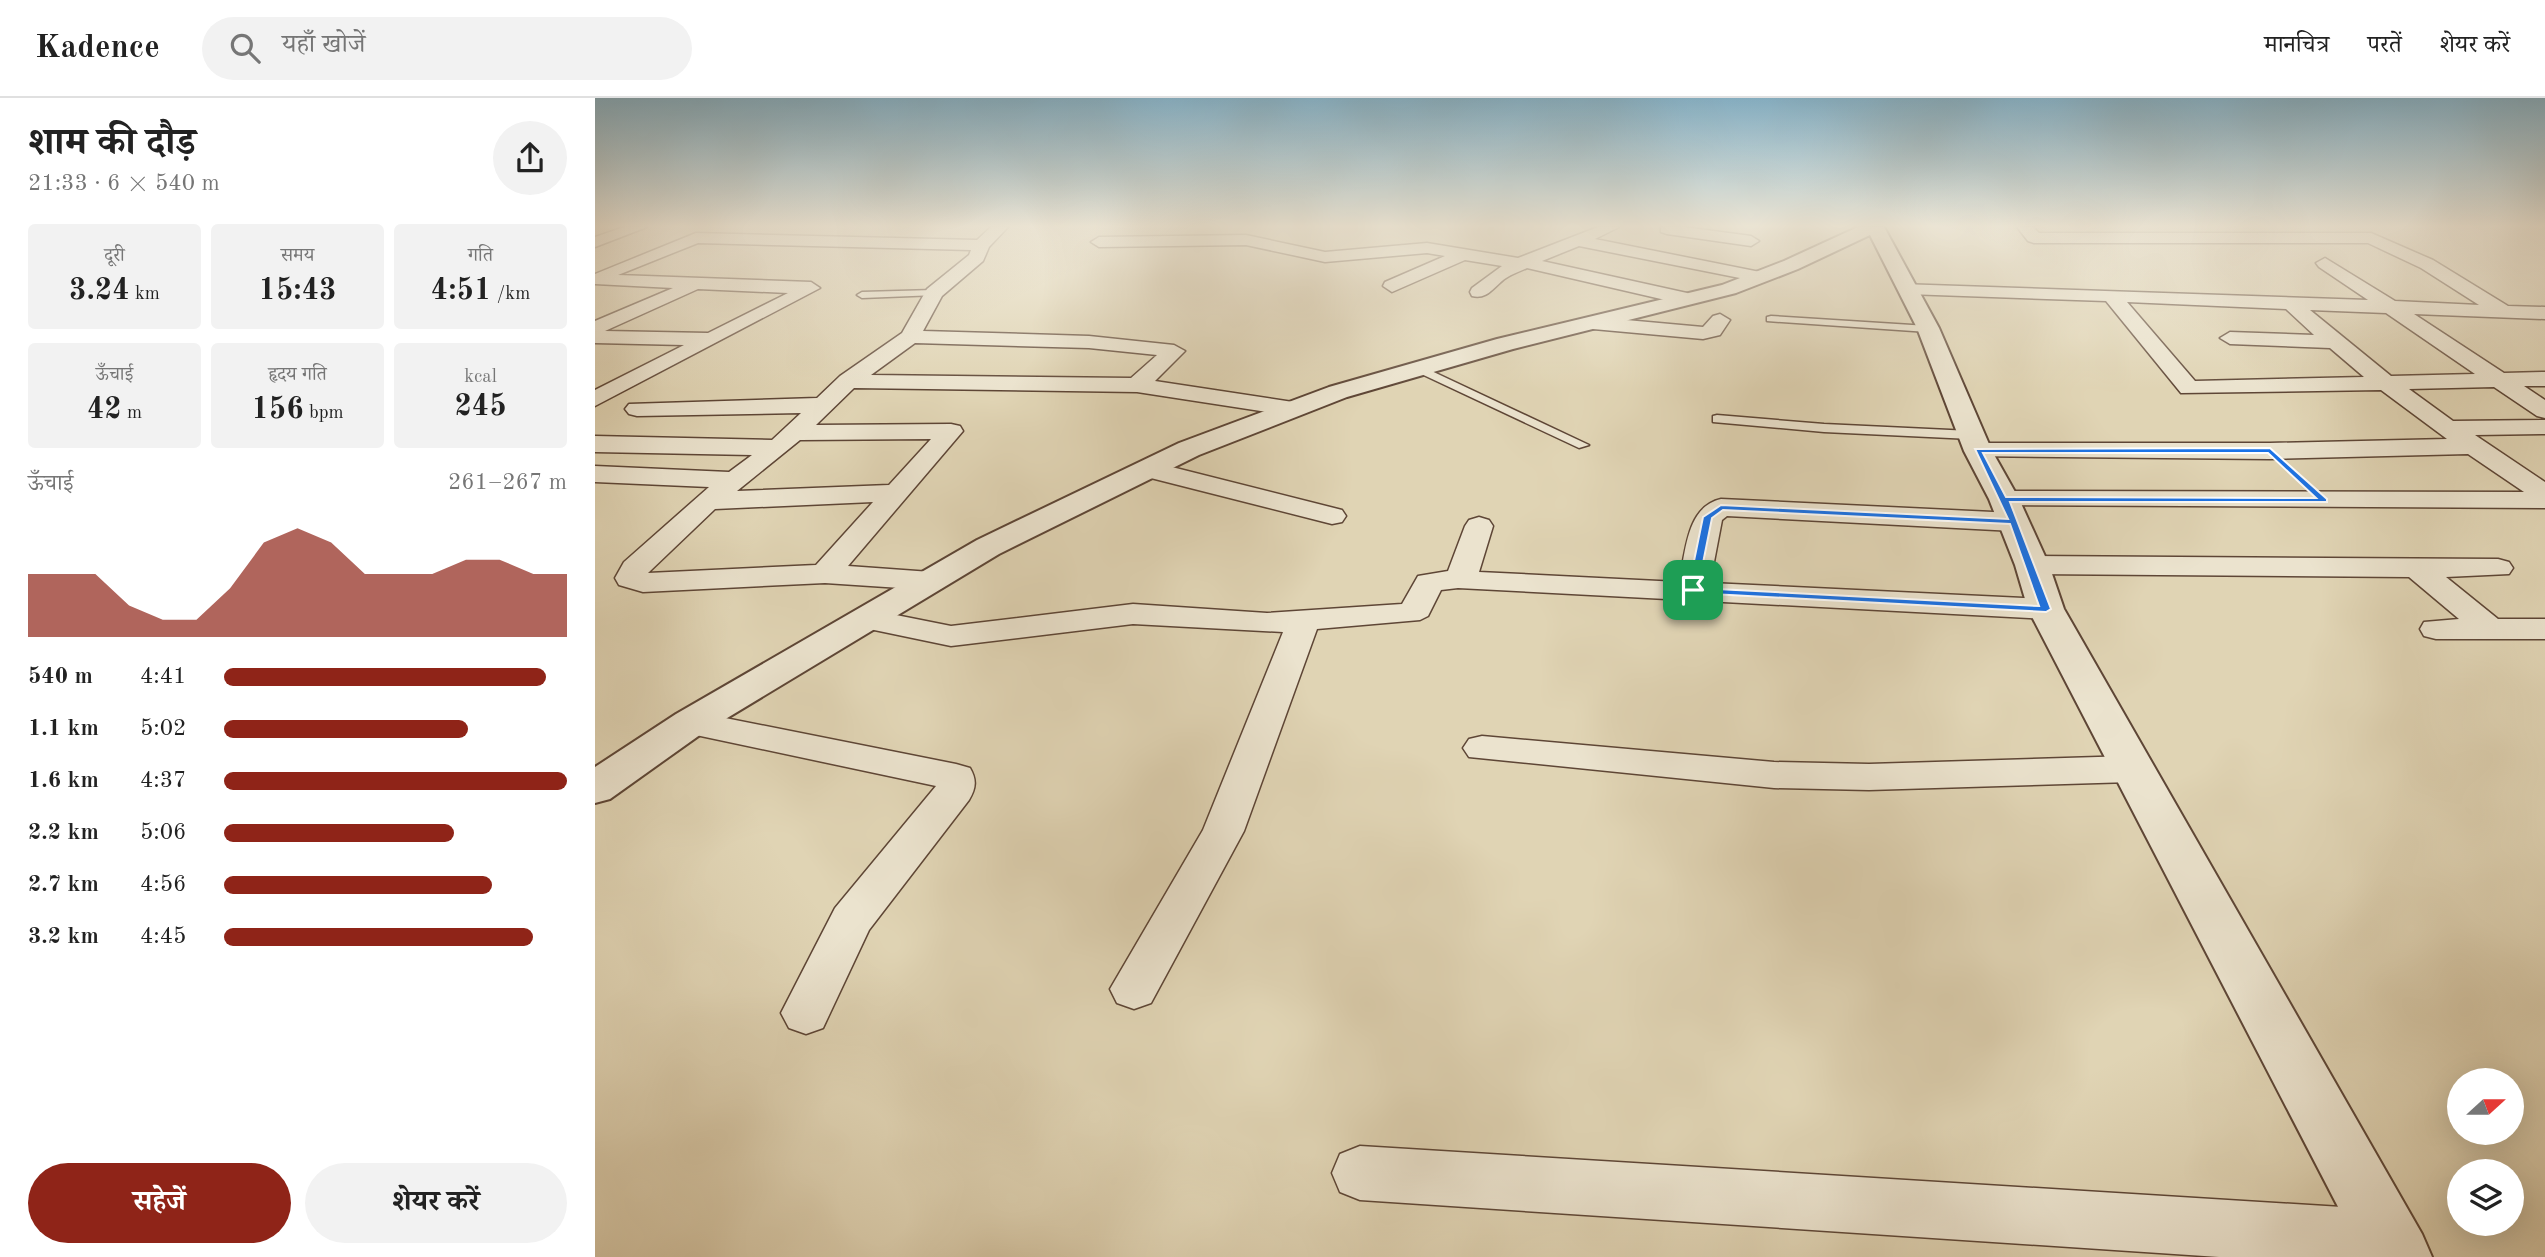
<!DOCTYPE html>
<html lang="hi">
<meta charset="utf-8">
<style>
:root{--surface:#fff;--page:#f2f2f2;--text:#222;--muted:#767676;--line:#e0e0e0;--accent:#8f2418}
body{margin:0;font-family:"Old Standard TT","Noto Serif Devanagari",serif;background:var(--page);color:var(--text);height:100vh;display:flex;flex-direction:column;font-size:26px;white-space:nowrap}
*{box-sizing:border-box;margin:0}
p{font-size:23px;color:var(--muted)}
.icon{flex:none;width:38px;height:38px;fill:none;stroke:currentColor;stroke-width:2;stroke-linecap:round;stroke-linejoin:round}
.map{position:relative;flex:1;overflow:hidden}
.sheet{display:flex;flex-direction:column;background:var(--surface);width:595px}
.sheet>*{flex:none}
.needle{width:46px;rotate:69deg}
.controls{position:absolute;left:1852px;top:970px;display:grid;gap:14px}
.controls a{display:grid;place-items:center;width:77px;height:77px;border-radius:50%;background:var(--surface);box-shadow:0 7px 28px #0002;font-size:35px}
.pin{position:absolute;display:grid;place-items:center;width:60px;height:60px;color:#fff;margin:-30px;border-radius:14px;box-shadow:0 4px 10px #0006}
.round{display:grid;place-items:center;flex:none;width:74px;height:74px;border-radius:37px;background:var(--page)}
.overview{display:flex;align-items:center;justify-content:space-between;height:119px;padding:0 28px}
h1{font-size:38px;font-weight:700;line-height:52px}
.stats{display:grid;grid-template-columns:repeat(3,1fr);gap:10px;height:119px;padding:7px 28px}
.stats div{display:grid;align-content:center;border-radius:7px;background:var(--page);text-align:center}
.stats b{font-size:30px;font-weight:700}
.stats small{font-size:19px;font-weight:400}
.stats p{font-size:19px}
.chart{height:196px;padding:14px 28px}
.chart p{display:flex;justify-content:space-between}
.chart svg{width:100%;height:126px;margin-top:7px;fill:var(--accent);opacity:.7}
.action{display:flex;gap:14px;margin-top:auto;padding:14px 28px}
.action a{flex:1;height:80px;border-radius:42px;background:var(--accent);color:#fff;font-size:28px;font-weight:700;line-height:80px;text-align:center}
.action a+a{background:var(--page);color:var(--text)}
ul{padding:0 28px;list-style:none;font-size:23px}
li{display:grid;grid-template-columns:112px 84px 1fr;align-items:center;height:52px}
li i{height:18px;border-radius:9px;background:var(--accent)}
header{display:flex;align-items:center;gap:42px;box-sizing:border-box;height:98px;padding:0 35px;background:var(--surface);border-bottom:2px solid var(--line)}
header strong{font-size:33px}
nav{display:flex;gap:38px;margin-inline-start:auto;font-size:24px}
.search{width:490px;height:63px;background:var(--page);display:flex;align-items:center;gap:18px;box-sizing:border-box;padding:0 24px;border-radius:38px;color:var(--muted);font-size:26px}
main{display:flex;flex:1;min-height:0}
.map>svg:first-child{display:block}
</style>
<header>
<strong>Kadence</strong>
<div class="search"><svg class="icon" aria-label="search" viewBox="0 0 24 24"><circle cx="10" cy="10" r="6"/><path d="M15 15l6 6"/></svg>यहाँ खोजें</div>
<nav><a>मानचित्र</a><a>परतें</a><a>शेयर करें</a></nav>
</header>
<main>
<section class="sheet">
<div class="overview"><div><h1>शाम की दौड़</h1><p>21:33 · 6 × 540 m</p></div><a class="round"><svg class="icon" aria-label="share" viewBox="0 0 24 24"><path d="M12 15V3M7 8l5-5 5 5M5 13v7h14v-7"/></svg></a></div>
<div class="stats">
<div><p>दूरी</p><b>3.24<small> km</small></b></div>
<div><p>समय</p><b>15:43</b></div>
<div><p>गति</p><b>4:51<small> /km</small></b></div>
</div>
<div class="stats">
<div><p>ऊँचाई</p><b>42<small> m</small></b></div>
<div><p>हृदय गति</p><b>156<small> bpm</small></b></div>
<div><p>kcal</p><b>245</b></div>
</div>
<div class="chart"><p><span>ऊँचाई</span>261–267 m</p>
<svg viewBox="0 0 160 44" preserveAspectRatio="none"><path d="M0 44V22L10 22L20 22L30 33L40 38L50 38L60 27L70 11L80 6L90 11L100 22L110 22L120 22L130 17L140 17L150 22L160 22V44z"/></svg>
</div>
<ul>
<li><b>540 m</b>4:41<i style="width:94%"></i></li>
<li><b>1.1 km</b>5:02<i style="width:71%"></i></li>
<li><b>1.6 km</b>4:37<i style="width:100%"></i></li>
<li><b>2.2 km</b>5:06<i style="width:67%"></i></li>
<li><b>2.7 km</b>4:56<i style="width:78%"></i></li>
<li><b>3.2 km</b>4:45<i style="width:90%"></i></li>
</ul>
<div class="action"><a>सहेजें</a><a>शेयर करें</a></div>
</section>
<div class="map">
<svg width="1950" height="1159" viewBox="0 0 1950 1159">
<rect width="100%" height="100%" fill="#e0d4b4"/>
<filter id="stains"><feTurbulence type="fractalNoise" baseFrequency=".00286" numOctaves="4"/><feColorMatrix values="0 0 0 0 .2 0 0 0 0 .09 0 0 0 0 .02 0 0 0 .5 -.17"/></filter>
<radialGradient id="worn" r=".72"><stop offset=".6" stop-color="#630" stop-opacity="0"/><stop offset="1" stop-color="#630" stop-opacity=".3"/></radialGradient>
<g fill="none" stroke-linecap="round" stroke-linejoin="round">
<g stroke="#5e4636" stroke-width="3">
<path id="service" d="M339 192 344 195 342 197 267 200 262 197 267 194Z
M1176 218 1333 228 1338 231 1333 234 1172 223V219Z
M820 269H828L994 347 984 350 820 273Z
M1122 317 1229 326 1376 333 1382 337 1376 341 1229 334 1118 324V318Z"/>
</g>
<g stroke="#5e4636" stroke-width="3">
<path id="minor" d="M29 129H52L0 149V139Z
M396 129H413L394 149 388 163 347 198 328 233 494 238 579 247 590 253 560 283 698 304 706 306 710 311 706 316 698 318 542 294 259 290 221 327 356 326 365 328 368 333 253 468 336 474 347 476 351 483 347 490 336 492 230 485 48 494 24 487 20 480 29 464 114 389 0 384V368L134 374 157 357 0 354V338L177 342 206 315 42 318 34 316 30 311 34 306 222 300 245 278 307 235 332 191 374 157 376 152 103 145 23 177 216 184 225 190 0 308V292L89 247 0 245V223L78 190 0 186V176L101 135 382 142ZM103 191 193 195 113 235 10 233ZM320 245 494 250 562 257 536 280 276 277ZM336 341 294 387 142 393 205 342ZM278 404 221 467 53 475 120 411Z
M1003 129H1024L1000 141 1165 174 1174 179 1165 184 984 148 947 163 1092 195 1101 201 1092 207 932 170C925 173 917 176 911 180 899 188 893 202 877 198L875 194 877 190 907 168 870 162 797 194 788 188 790 184 850 158 832 155 730 164 651 147 504 149 496 144 504 139 651 137 730 154 832 145 923 160Z
M1066 129H1089L1156 138 1164 143 1156 148 1072 136 1066 134Z
M1422 129H1438L1444 135H1776L1838 162 1913 208 1950 209V221L1819 216 1909 275 1950 274V288H1929L1950 302V320L1942 318 1899 289 1814 291 1858 323 1950 322V336L1880 337 1950 384V410L1399 407 1395 401 1399 395 1409 393 1929 394 1873 356 1675 361 1374 358 1370 353 1374 348 1383 345H1675L1852 341 1786 292 1586 295 1511 203 1312 196 1305 194 1303 190 1305 186 1773 202 1724 169 1721 165 1730 160 1800 203 1884 207 1826 170 1773 145H1439L1433 143ZM1532 204 1691 211 1719 237 1635 234 1625 240 1635 246 1735 250 1769 279 1600 283ZM1715 212 1791 215 1880 276 1796 278Z
M1125 216 1135 222 1125 237 1108 241 998 231 988 225 998 219 1108 229 1118 218Z
M553 363 747 412 751 418 747 424 737 426 544 377 540 371 544 365Z
M1126 401 1419 415 1429 418 1433 424 1429 430 1419 433 1132 418 1127 422 1115 485 1451 501 1462 504 1467 511 1462 518 1451 521 863 490 846 492 833 518 825 522 722 531 649 733 556 905 539 911 522 905 515 891 608 732 688 534 538 526 356 548 260 528 255 521 260 514 271 511 356 528 538 506 672 515 807 506 823 478 853 473 870 428 874 422 884 419 894 422 898 428 884 474 1084 484C1091 454 1091 409 1126 401Z
M1437 458 1903 461 1914 464 1918 470 1914 476 1851 479 1903 521H1950V541H1841L1829 538 1825 531 1829 524 1864 521 1814 479 1437 476 1426 473 1422 467 1426 461Z
M95 613 361 666 375 670C382 682 381 690 374 702L274 832 228 930 211 936 194 930 186 915 240 810 341 688 82 633 77 625 82 617Z
M887 638 1179 664 1274 666 1536 658 1550 662 1555 671 1550 680 1536 684 1274 692 1179 690 874 659 868 650 874 641Z
M765 1048 1795 1112 1816 1120 1824 1141 1817 1159H1624L765 1102 745 1094 737 1075 745 1056Z"/>
</g>
<g stroke="#5e4636" stroke-width="4">
<path id="tertiary" d="M1263 129H1289L1344 230 1397 353 1424 401 1454 467 1469 511 1827 1136 1837 1159H1769L1433 511 1420 467 1394 401 1369 353 1322 230 1275 137 1203 171 1141 195 918 251 752 299 604 357 404 456 109 634 15 701 0 705V669L81 616 382 442 584 345 734 289 902 241 1127 187 1189 163Z"/>
</g>
<use href="#service" fill="#ebe3ce" fill-rule="evenodd"/>
<use href="#minor" fill="#ebe3ce" fill-rule="evenodd"/>
<use href="#tertiary" fill="#ebe3ce" fill-rule="evenodd"/>
</g>
<linearGradient id="sky" x2="0" y2="1"><stop stop-color="#87b6ce"/><stop offset="0.44" stop-color="#f1ecdd"/><stop offset="1" stop-color="#f1ecdd" stop-opacity="0"/></linearGradient>
<rect width="1950" height="291" fill="url(#sky)"/>
<path fill="#1a73e8" stroke="#fff" stroke-width="2" fill-rule="evenodd" d="M1675 350 1732 401V404H1415L1456 511 1451 514 1098 495 1093 492 1108 419 1126 407 1413 421 1380 351ZM1388 355H1673L1721 400 1411 399ZM1128 412 1415 426 1444 508 1103 490 1117 420Z"/>
<rect width="100%" height="100%" filter="url(#stains)"/>
<rect width="100%" height="100%" fill="url(#worn)"/>
</svg>
<div class="controls">
<a><svg class="needle" viewBox="-14 -14 28 28"><path d="M0-13l5 13h-10z" fill="#e53935"/><path d="M0 13l5-13h-10z" fill="#767676"/></svg></a>
<a><svg class="icon" aria-label="layers" viewBox="0 0 24 24"><path d="M12 4l9 5-9 5-9-5zM3 14l9 5 9-5"/></svg></a>
</div>
<div class="pin" style="left:1098px;top:492px;background:#1e9e55"><svg class="icon" aria-label="arrive" viewBox="0 0 24 24"><path d="M6 21V4h12l-3 4 3 4H6"/></svg></div>
</div>
</main>
